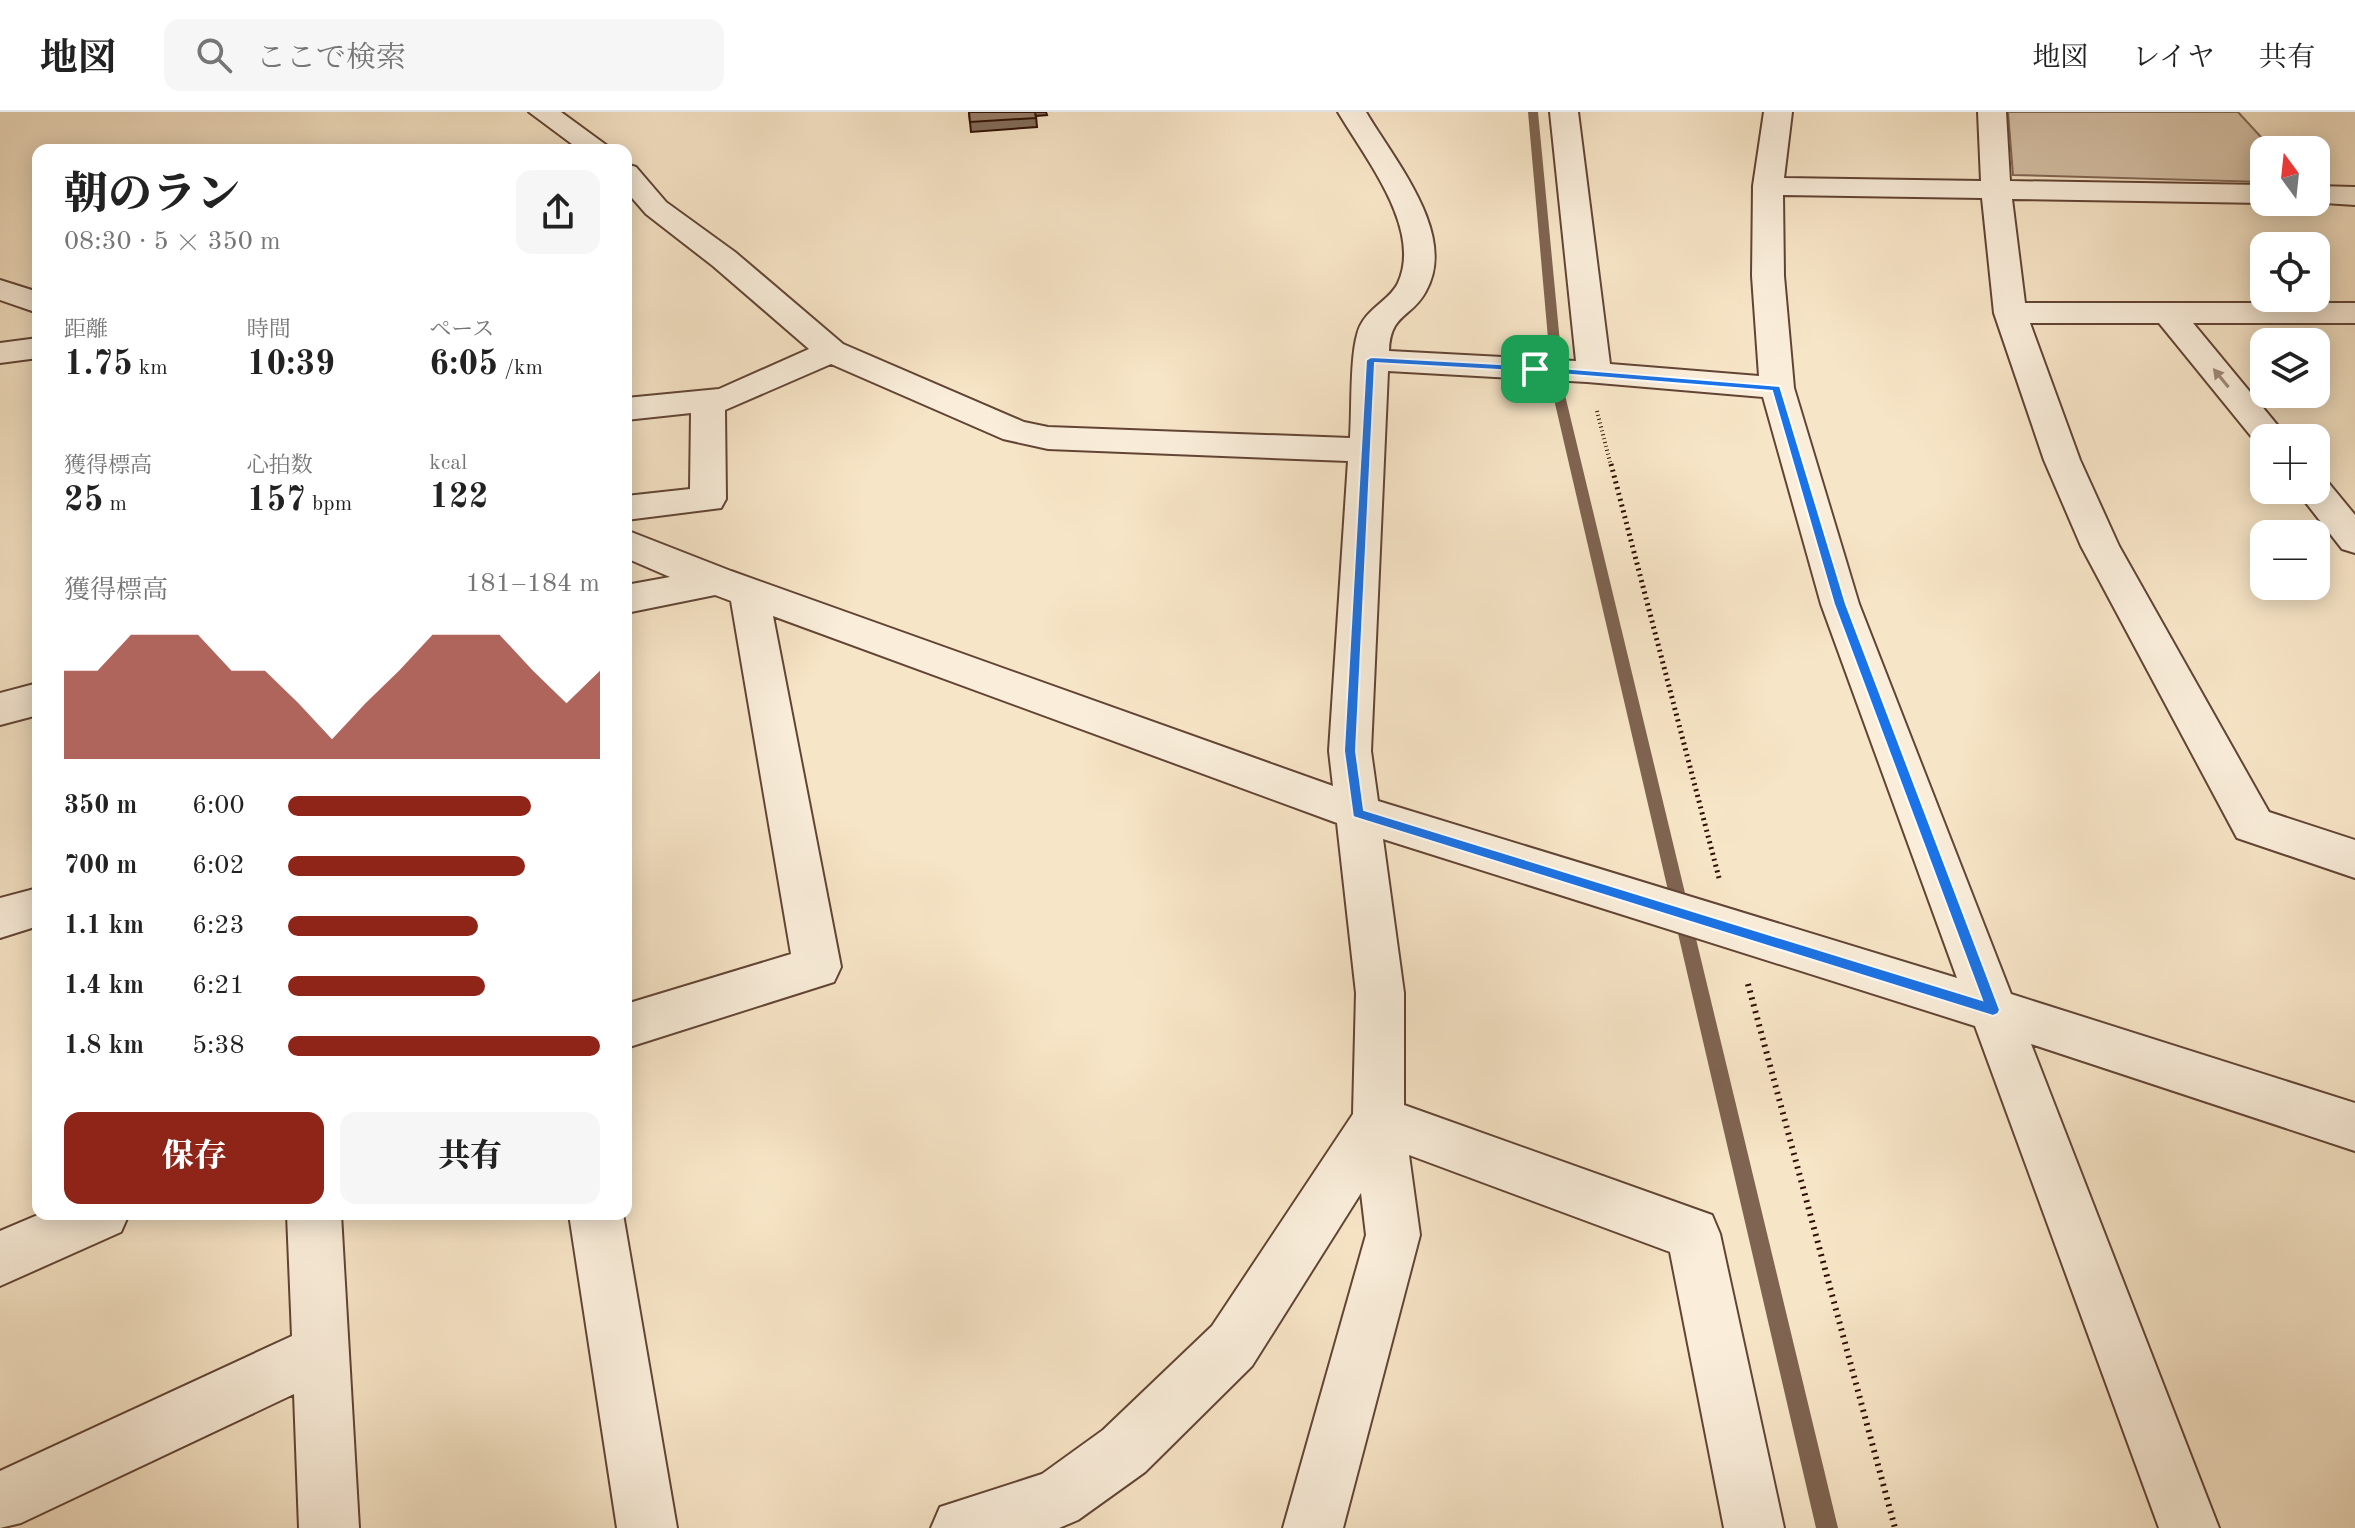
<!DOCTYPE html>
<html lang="ja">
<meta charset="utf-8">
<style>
:root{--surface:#fff;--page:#f6f6f6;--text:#222;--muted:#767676;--line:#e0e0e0;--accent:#8f2418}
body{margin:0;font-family:"Old Standard TT","Noto Serif JP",serif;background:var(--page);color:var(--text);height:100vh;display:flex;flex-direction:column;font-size:30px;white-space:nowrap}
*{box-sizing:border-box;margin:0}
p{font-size:26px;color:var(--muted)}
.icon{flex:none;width:44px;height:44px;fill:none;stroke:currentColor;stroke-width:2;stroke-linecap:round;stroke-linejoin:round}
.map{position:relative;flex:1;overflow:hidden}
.panel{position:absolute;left:32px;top:32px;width:600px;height:1076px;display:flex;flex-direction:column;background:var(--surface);border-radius:16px;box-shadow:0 4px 20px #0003}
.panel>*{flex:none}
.needle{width:52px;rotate:345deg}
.buttons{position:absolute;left:2250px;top:24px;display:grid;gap:16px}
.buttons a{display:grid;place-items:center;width:80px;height:80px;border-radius:16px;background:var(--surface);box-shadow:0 4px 20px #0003;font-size:40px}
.pin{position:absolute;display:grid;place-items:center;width:68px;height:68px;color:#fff;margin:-34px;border-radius:16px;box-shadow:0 4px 12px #0006}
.round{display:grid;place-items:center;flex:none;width:84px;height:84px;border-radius:16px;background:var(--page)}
.summary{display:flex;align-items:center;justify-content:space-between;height:136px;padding:0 32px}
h1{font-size:44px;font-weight:800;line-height:60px}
.stats{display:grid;grid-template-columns:repeat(3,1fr);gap:12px;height:136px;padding:8px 32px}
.stats div{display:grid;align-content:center}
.stats b{font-size:34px;font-weight:800}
.stats small{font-size:22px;font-weight:400}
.stats p{font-size:22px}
.chart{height:224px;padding:16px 32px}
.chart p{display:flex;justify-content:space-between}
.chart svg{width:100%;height:144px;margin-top:8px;fill:var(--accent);opacity:.7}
.cta{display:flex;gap:16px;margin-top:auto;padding:16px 32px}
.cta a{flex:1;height:92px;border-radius:16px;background:var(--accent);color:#fff;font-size:32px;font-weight:800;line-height:92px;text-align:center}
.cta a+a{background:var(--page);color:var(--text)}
ul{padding:0 32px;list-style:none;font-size:26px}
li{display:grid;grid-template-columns:128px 96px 1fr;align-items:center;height:60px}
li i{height:20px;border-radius:10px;background:var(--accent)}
header{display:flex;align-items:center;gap:48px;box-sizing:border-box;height:112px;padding:0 40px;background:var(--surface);border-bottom:2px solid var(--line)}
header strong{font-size:38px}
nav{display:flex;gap:44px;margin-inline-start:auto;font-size:28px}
.search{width:560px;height:72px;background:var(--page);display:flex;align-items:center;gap:20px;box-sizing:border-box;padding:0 28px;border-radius:16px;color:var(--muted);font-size:30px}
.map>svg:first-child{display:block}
</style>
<header>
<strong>地図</strong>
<div class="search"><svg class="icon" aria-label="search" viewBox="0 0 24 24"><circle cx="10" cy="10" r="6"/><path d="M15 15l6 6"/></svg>ここで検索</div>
<nav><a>地図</a><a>レイヤ</a><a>共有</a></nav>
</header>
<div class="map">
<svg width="2355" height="1416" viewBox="0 0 2355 1416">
<rect width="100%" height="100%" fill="#f7e5c7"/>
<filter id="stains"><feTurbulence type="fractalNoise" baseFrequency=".0025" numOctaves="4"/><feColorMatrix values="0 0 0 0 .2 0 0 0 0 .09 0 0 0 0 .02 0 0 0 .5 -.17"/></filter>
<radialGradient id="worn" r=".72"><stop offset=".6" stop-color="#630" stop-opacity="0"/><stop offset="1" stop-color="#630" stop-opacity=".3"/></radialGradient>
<path fill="#d5c1a6" stroke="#826855" stroke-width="2" d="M2008 0H2238L2273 38H2264V70L2013 63Z"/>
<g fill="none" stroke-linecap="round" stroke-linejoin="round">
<path fill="#7f6451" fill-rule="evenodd" d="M1528 0H1538L1565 283 1838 1416H1816L1553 283Z"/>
<g stroke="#624435" stroke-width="4">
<path id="minor" d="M529 0H561L613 38H580Z
M1338 0H1366C1394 48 1458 122 1426 179 1412 206 1390 201 1389 239L1576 249 1550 0H1578L1610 252 1759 264 1752 164 1753 74 1764 0H1792L1784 66 1981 69 1978 0H2006L2010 69 2264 73V90H2267L2264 91 2012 87 2025 191H2355V211H2193L2288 326H2264V335L2259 334 2159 211H2030L2080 348 2119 434 2269 700 2355 728V766L2237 726 2081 434 2044 348 1994 201 1982 86 1783 83 1784 164 1794 276 1859 492 2011 882 2355 991V1039L2031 932 2219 1416H2159L1975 914 1383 727 1404 881V993L1712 1103 1720 1122 1784 1416H1724L1670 1140 1409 1043 1420 1123 1343 1416H1283L1366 1123 1361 1081 1252 1254 1145 1360 1078 1408 1059 1416H931L940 1395 1042 1362 1103 1318 1212 1214 1353 1002 1356 881 1337 711 773 504 841 855 834 870 626 936V892L791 842 731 489 715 483 626 501V473L670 465 626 446V418L731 459 1333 674 1329 639 1348 349 1048 337 1003 327 831 252 725 298 726 387 721 396 626 408V384L690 377 691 301 626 308V286L719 277 809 237 713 154 646 102 626 79V52L636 55 666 90 735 140 843 232 1024 310 1048 315 1350 326C1352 298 1350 248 1357 223 1363 197 1389 190 1398 171 1423 117 1365 46 1338 0ZM1388 259 1587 270 1763 285 1821 492 1957 866 1378 689 1371 639Z
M2316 74 2355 75V93L2309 90H2316Z
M0 168 38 180V201L0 188Z
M38 226V246L0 251V231Z
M2316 366 2327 369 2355 403V441L2342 437 2296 378H2316Z
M38 571V603L0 613V581Z
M38 776V814L0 826V786Z
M40 1102H129L121 1120 0 1174V1119Z
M287 1102H341L359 1416H299L294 1282 21 1411 0 1416V1359L292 1224Z
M569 1102H623L677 1416H617Z"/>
</g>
<path stroke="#300f04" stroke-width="4" stroke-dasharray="1 3" stroke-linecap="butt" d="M1597 299 1611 354"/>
<path stroke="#300f04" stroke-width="5" stroke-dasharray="2 4" stroke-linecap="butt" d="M1611 352 1719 766"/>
<path stroke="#300f04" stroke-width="6" stroke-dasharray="2 5" stroke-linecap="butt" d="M1748 872 1895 1416"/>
<use href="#minor" fill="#faeedb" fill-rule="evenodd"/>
</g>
<path fill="#826c5a" stroke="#300f04" stroke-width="2" d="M969 0H1046L1047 3 1036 4 1037 15 971 20Z"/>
<path fill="#977e69" stroke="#300f04" stroke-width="2" d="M969 0H1035L1036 6 970 10Z"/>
<defs><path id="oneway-solid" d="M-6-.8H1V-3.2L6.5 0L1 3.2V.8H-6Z" transform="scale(2)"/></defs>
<use fill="#9f8a7a" href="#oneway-solid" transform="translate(2221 266) rotate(-129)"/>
<path fill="#1a73e8" stroke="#fff" stroke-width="2" fill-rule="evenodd" d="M1371 245 1535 254 1780 274 1846 492 2000 898 1998 902 1993 904 1353 705 1344 639 1366 248ZM1375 251 1535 260 1772 279 1834 492 1982 888 1364 698 1356 639Z"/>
<rect width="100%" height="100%" filter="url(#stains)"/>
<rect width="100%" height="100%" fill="url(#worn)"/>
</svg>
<div class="buttons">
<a><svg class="needle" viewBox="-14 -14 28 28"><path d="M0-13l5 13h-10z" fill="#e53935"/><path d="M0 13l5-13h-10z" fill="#767676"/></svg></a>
<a><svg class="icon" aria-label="locate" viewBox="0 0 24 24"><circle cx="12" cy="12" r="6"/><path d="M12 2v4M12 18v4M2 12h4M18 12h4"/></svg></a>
<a><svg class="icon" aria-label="layers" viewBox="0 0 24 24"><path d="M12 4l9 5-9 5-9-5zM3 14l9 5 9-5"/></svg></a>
<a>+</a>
<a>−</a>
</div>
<div class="pin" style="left:1535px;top:257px;background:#1e9e55"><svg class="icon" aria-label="arrive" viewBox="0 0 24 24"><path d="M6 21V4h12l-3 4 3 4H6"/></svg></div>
<section class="panel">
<div class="summary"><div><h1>朝のラン</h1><p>08:30 · 5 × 350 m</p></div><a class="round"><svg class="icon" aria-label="share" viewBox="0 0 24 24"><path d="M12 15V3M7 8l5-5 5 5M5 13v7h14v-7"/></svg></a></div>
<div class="stats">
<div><p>距離</p><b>1.75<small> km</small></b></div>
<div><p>時間</p><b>10:39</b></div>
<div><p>ペース</p><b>6:05<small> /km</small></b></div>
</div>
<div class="stats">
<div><p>獲得標高</p><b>25<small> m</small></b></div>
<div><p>心拍数</p><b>157<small> bpm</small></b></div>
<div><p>kcal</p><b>122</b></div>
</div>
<div class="chart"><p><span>獲得標高</span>181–184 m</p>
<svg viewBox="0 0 160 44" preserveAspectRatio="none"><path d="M0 44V17L10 17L20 6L30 6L40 6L50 17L60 17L70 27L80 38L90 27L100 17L110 6L120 6L130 6L140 17L150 27L160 17V44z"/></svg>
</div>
<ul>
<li><b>350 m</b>6:00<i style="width:78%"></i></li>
<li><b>700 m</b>6:02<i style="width:76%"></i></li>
<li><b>1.1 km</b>6:23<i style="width:61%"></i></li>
<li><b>1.4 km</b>6:21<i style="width:63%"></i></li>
<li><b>1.8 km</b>5:38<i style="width:100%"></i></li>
</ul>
<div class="cta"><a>保存</a><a>共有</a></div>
</section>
</div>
